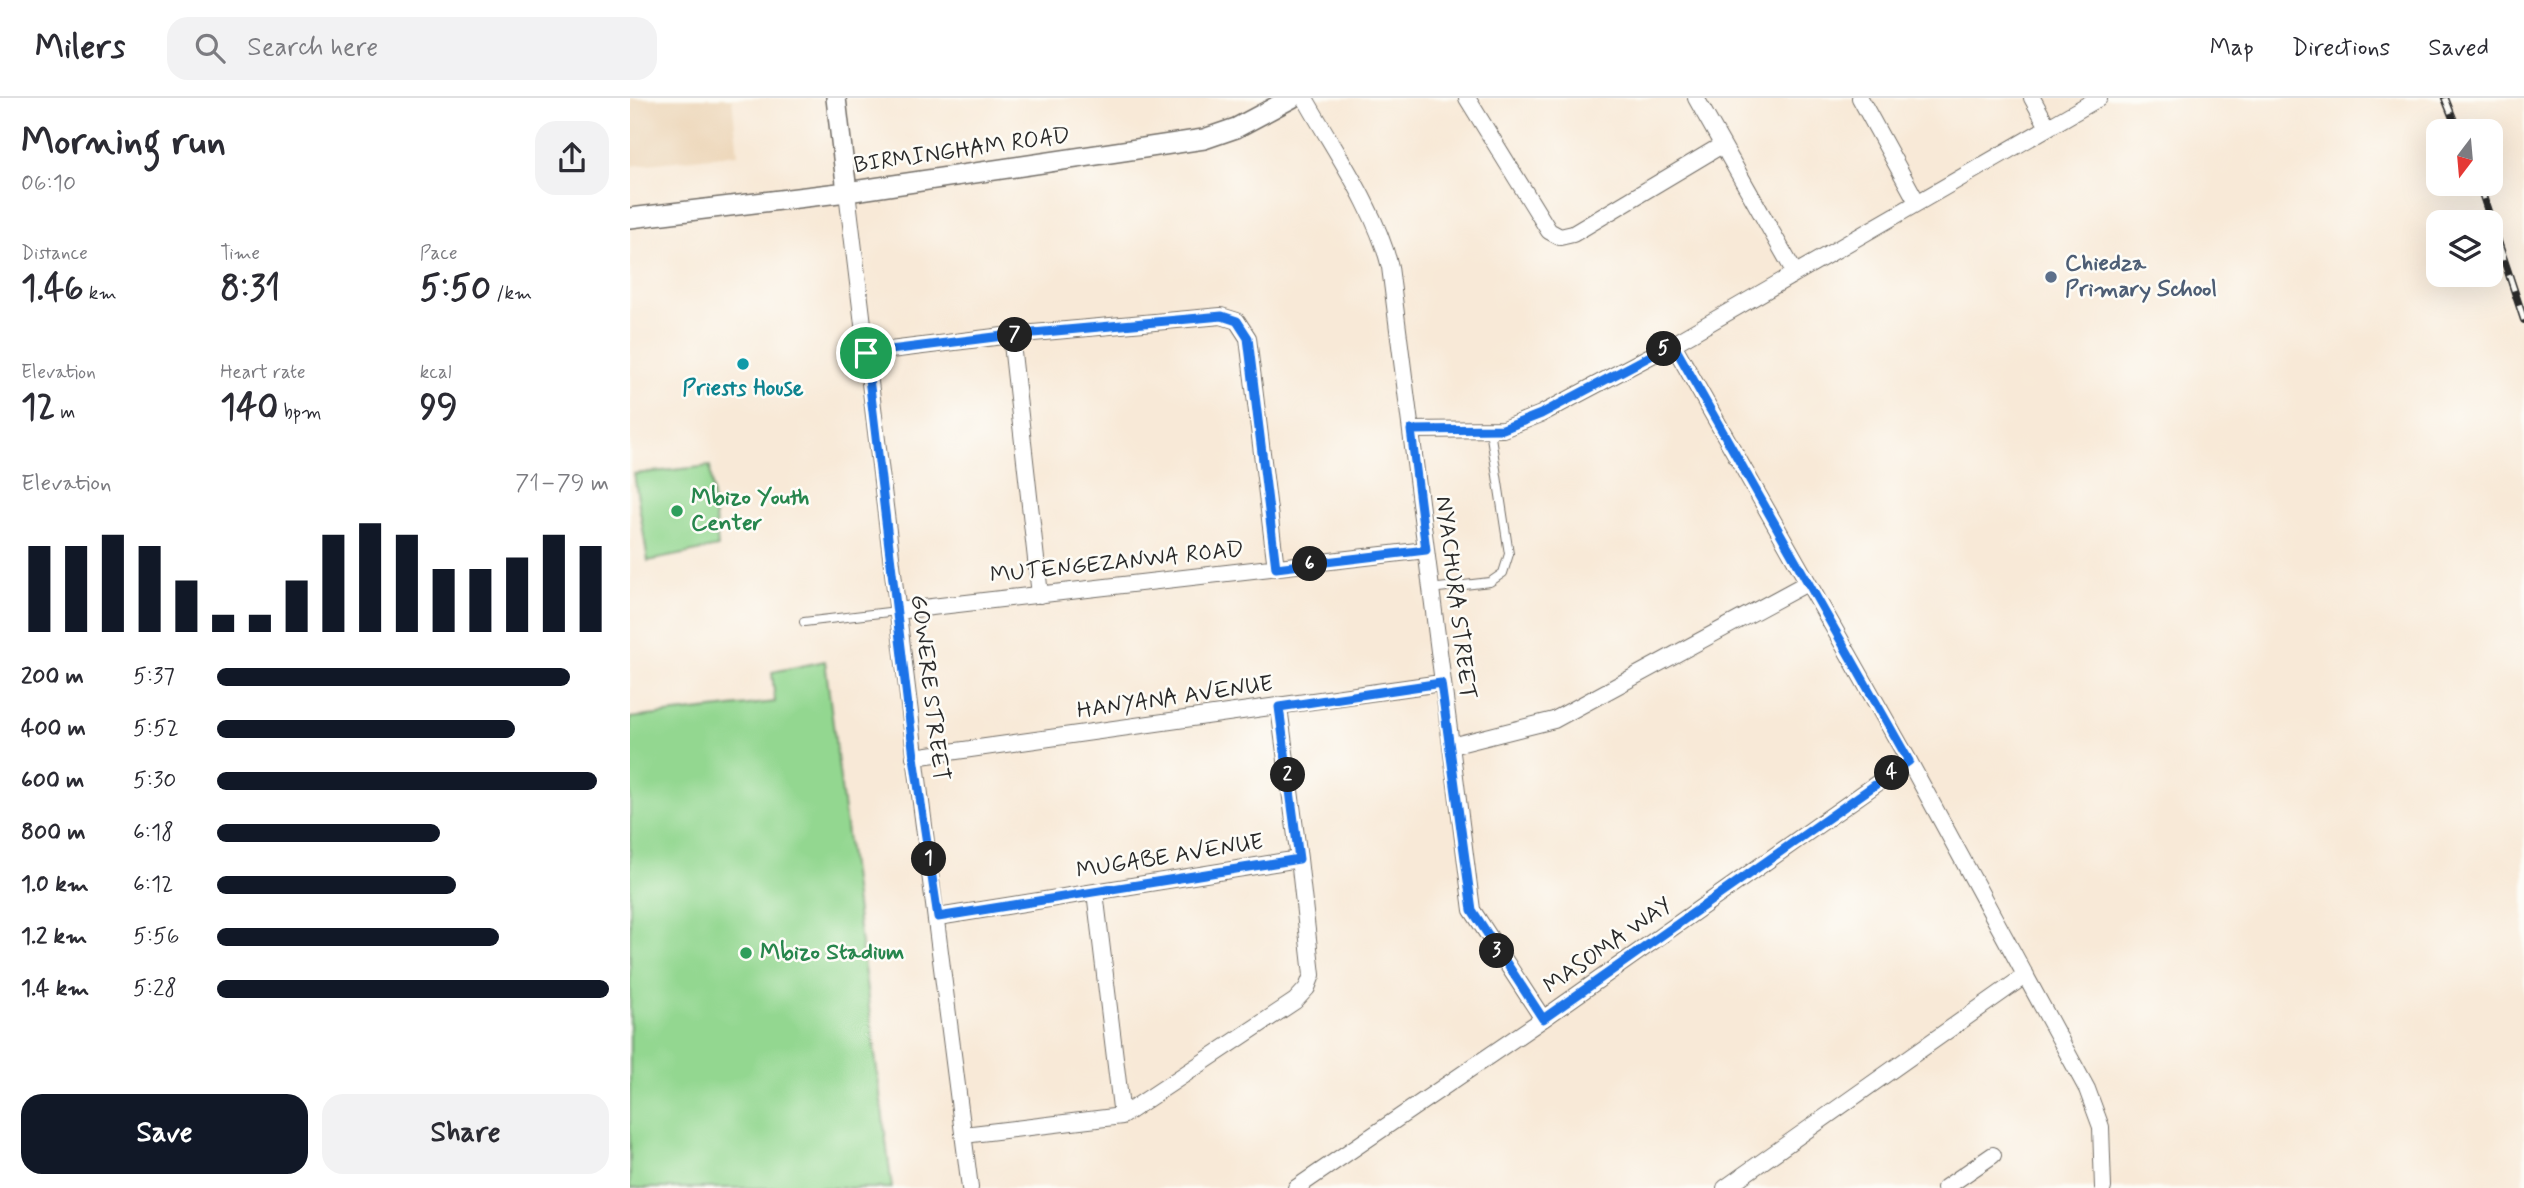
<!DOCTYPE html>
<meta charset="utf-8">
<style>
:root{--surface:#fff;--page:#f2f2f3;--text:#2b2b33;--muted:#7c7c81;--line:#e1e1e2;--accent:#111827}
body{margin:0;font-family:Mynerve,sans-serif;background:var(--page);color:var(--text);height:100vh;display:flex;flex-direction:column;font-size:26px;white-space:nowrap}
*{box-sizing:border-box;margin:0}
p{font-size:23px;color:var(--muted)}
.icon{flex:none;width:38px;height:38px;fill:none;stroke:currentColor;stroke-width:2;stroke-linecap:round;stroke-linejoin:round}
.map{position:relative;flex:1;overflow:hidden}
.side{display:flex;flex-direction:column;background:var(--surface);width:630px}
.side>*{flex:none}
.needle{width:46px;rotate:196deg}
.controls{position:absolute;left:1796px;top:21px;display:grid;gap:14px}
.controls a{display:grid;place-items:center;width:77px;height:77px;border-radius:14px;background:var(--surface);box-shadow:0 7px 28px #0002;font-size:35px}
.pin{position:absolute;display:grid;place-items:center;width:60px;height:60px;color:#fff;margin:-30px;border:4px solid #fff;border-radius:50%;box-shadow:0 2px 7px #0007}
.km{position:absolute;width:35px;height:35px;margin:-18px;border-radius:50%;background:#222;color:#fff;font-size:19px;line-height:35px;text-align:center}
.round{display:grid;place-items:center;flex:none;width:74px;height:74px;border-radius:21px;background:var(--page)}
.head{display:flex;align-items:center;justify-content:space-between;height:119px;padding:0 21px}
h1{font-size:38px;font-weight:700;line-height:52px}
.figures{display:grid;grid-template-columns:repeat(3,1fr);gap:10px;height:119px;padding:7px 21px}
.figures div{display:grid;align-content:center}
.figures b{font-size:35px;font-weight:700}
.figures small{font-size:19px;font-weight:400}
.figures p{font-size:19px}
.chart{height:196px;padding:14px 21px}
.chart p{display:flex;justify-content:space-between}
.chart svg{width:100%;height:126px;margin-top:7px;stroke:var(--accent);stroke-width:6}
.cta{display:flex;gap:14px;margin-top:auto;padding:14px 21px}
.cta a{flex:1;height:80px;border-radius:21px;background:var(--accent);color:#fff;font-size:28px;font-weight:700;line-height:80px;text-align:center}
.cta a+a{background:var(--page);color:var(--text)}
ul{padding:0 21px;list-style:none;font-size:23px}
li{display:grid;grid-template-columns:112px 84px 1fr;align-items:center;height:52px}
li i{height:18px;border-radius:9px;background:var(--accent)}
header{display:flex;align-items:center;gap:42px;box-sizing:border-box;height:98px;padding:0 35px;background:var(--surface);border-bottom:2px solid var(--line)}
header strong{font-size:33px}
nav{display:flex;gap:38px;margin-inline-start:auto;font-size:24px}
.search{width:490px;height:63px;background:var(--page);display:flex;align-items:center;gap:18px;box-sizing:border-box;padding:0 24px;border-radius:21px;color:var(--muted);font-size:26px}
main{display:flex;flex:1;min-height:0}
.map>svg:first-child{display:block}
</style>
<header>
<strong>Milers</strong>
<div class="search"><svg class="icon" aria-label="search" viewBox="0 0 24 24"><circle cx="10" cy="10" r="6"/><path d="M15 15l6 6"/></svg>Search here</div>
<nav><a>Map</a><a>Directions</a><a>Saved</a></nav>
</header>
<main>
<section class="side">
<div class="head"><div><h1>Morning run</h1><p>06:10</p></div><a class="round"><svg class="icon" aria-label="share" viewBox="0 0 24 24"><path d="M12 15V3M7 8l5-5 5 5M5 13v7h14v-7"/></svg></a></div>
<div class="figures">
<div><p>Distance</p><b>1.46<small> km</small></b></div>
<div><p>Time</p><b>8:31</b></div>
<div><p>Pace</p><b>5:50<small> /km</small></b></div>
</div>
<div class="figures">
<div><p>Elevation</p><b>12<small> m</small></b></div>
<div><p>Heart rate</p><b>140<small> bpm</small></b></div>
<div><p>kcal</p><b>99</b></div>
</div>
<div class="chart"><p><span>Elevation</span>71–79 m</p>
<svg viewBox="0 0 160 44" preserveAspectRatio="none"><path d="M5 44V14M15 44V14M25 44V10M35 44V14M45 44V26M55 44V38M65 44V38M75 44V26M85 44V10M95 44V6M105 44V10M115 44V22M125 44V22M135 44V18M145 44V10M155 44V14"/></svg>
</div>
<ul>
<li><b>200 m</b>5:37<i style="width:90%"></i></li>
<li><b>400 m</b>5:52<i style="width:76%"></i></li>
<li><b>600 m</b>5:30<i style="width:97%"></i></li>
<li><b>800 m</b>6:18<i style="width:57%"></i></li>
<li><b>1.0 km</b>6:12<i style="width:61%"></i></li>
<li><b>1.2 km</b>5:56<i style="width:72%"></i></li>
<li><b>1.4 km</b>5:28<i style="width:100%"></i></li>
</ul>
<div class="cta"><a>Save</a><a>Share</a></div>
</section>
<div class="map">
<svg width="1894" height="1090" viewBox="0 0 1894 1090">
<rect width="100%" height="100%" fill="#fdfcf7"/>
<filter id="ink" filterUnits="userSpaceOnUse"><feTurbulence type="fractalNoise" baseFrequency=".0143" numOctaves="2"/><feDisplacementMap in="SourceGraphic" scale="14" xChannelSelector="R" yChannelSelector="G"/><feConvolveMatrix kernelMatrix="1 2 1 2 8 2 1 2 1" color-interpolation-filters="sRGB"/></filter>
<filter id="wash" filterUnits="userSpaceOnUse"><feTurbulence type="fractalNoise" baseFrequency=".00686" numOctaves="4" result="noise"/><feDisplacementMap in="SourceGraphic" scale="28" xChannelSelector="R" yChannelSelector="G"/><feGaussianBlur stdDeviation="1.57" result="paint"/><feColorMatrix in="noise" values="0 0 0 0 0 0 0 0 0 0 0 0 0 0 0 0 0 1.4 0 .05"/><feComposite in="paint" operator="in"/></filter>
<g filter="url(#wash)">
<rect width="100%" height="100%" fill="#f8e9d7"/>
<path fill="#edd7ba" d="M0 0H102L108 56 0 68Z"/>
<path fill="#93d790" stroke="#5f815e" stroke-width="2" d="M80 368 88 449 18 463 4 376Z
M195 563 262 1090H0V620L145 604 142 574Z"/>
</g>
<g filter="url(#ink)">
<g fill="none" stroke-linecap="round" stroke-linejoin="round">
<g stroke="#736e67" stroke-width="10">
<path id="service" d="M800 491 860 484 873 475 879 456 860 332
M174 524 267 513"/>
</g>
<g stroke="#736e67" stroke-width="18">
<path id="minor" d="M675 0C705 54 745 109 760 169L842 812 913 921
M837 0 919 133 930 139 943 136 1092 47
M1066 0 1165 175
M1230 0 1287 104
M1402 0 1418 29
M217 94C256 427 297 758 340 1090
M381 237 410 497
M1043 246 1279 663 1457 991 1471 1029 1473 1090
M236 255 381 237 591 218 607 223 618 240 646 470
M781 332 873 331 911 316 1043 246 1469 0
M267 513 796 452
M821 648 924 622 1177 485
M284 659 811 585
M465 794 492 1018
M308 819 669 761 649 609
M334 1037 492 1018 665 903 677 890 682 877 669 761
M666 1090 913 921 1279 663
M1095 1090 1396 877
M1315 1090 1363 1057"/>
</g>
<g stroke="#736e67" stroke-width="22">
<path id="tertiary" d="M206 0 217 94
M0 120 217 94 574 41 606 30 662 0"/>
</g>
<use href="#service" stroke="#fff" stroke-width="8"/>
<use href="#minor" stroke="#fff" stroke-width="16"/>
<use href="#tertiary" stroke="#fff" stroke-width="19"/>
<g stroke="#2b2b2b" stroke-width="8">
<path id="rail" d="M1815 0 1828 33
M1849 86 1894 222"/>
</g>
<use href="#rail" stroke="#fdfcf7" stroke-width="5" stroke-dasharray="16" stroke-linecap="butt"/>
</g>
</g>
<g fill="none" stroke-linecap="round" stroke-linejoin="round" filter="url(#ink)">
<g stroke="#fff" stroke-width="14">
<path id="route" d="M592 218 607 223 618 240 646 470 796 452 781 332 873 331 911 316 1043 246 1279 663 913 921 842 812 811 585 649 609 669 761 308 819 284 659 236 255 381 237Z"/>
</g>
<use href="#route" stroke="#1a73e8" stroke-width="9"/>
</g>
<circle fill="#5c6f8a" stroke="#fdfcf7" stroke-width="2.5" cx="1421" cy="179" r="7"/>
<circle fill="#0f9aa8" stroke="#fdfcf7" stroke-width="2.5" cx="113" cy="266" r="7"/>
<g fill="#2e9e5b" stroke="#fdfcf7" stroke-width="2.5">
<circle cx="47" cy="413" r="7"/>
<circle cx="116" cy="855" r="7"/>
</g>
<g text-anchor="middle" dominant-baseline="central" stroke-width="5" stroke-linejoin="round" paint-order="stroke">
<g font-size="23" fill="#2b2b2b" stroke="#fdfcf7">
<text transform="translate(332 53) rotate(-8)">BIRMINGHAM ROAD</text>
<text transform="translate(487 465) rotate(-6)">MUTENGEZANWA ROAD</text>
<text transform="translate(825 500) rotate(83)">NYACHURA STREET</text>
<text transform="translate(299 590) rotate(83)">GOWERE STREET</text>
<text transform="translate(545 600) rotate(-8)">HANYANA AVENUE</text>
<text transform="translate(540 759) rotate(-9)">MUGABE AVENUE</text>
<text transform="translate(978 848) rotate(-35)">MASOMA WAY</text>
</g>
<g font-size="23" font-weight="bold" fill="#4e5e75" stroke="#fdfcf7" text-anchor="start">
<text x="1435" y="166">Chiedza<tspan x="1435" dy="26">Primary School</tspan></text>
</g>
<g font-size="23" font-weight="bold" fill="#0d838f" stroke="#fdfcf7">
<text x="113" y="291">Priests House</text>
</g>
<g font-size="23" font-weight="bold" fill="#27864d" stroke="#fdfcf7" text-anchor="start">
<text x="61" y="400">Mbizo Youth<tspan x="61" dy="26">Center</tspan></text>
<text x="130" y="855">Mbizo Stadium</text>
</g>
</g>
</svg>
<div class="controls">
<a><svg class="needle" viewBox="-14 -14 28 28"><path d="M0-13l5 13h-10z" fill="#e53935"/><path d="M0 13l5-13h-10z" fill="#7c7c81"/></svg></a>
<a><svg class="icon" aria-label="layers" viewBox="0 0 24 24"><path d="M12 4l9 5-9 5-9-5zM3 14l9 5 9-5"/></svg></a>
</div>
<div class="pin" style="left:236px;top:255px;background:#1e9e55"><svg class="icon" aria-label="arrive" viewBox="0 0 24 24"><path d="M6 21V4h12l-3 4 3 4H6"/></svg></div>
<b class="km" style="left:299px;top:761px">1</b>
<b class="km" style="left:658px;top:677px">2</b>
<b class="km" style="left:867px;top:853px">3</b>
<b class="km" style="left:1262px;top:675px">4</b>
<b class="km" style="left:1034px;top:251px">5</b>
<b class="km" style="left:680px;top:466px">6</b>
<b class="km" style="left:385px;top:237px">7</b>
</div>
</main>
